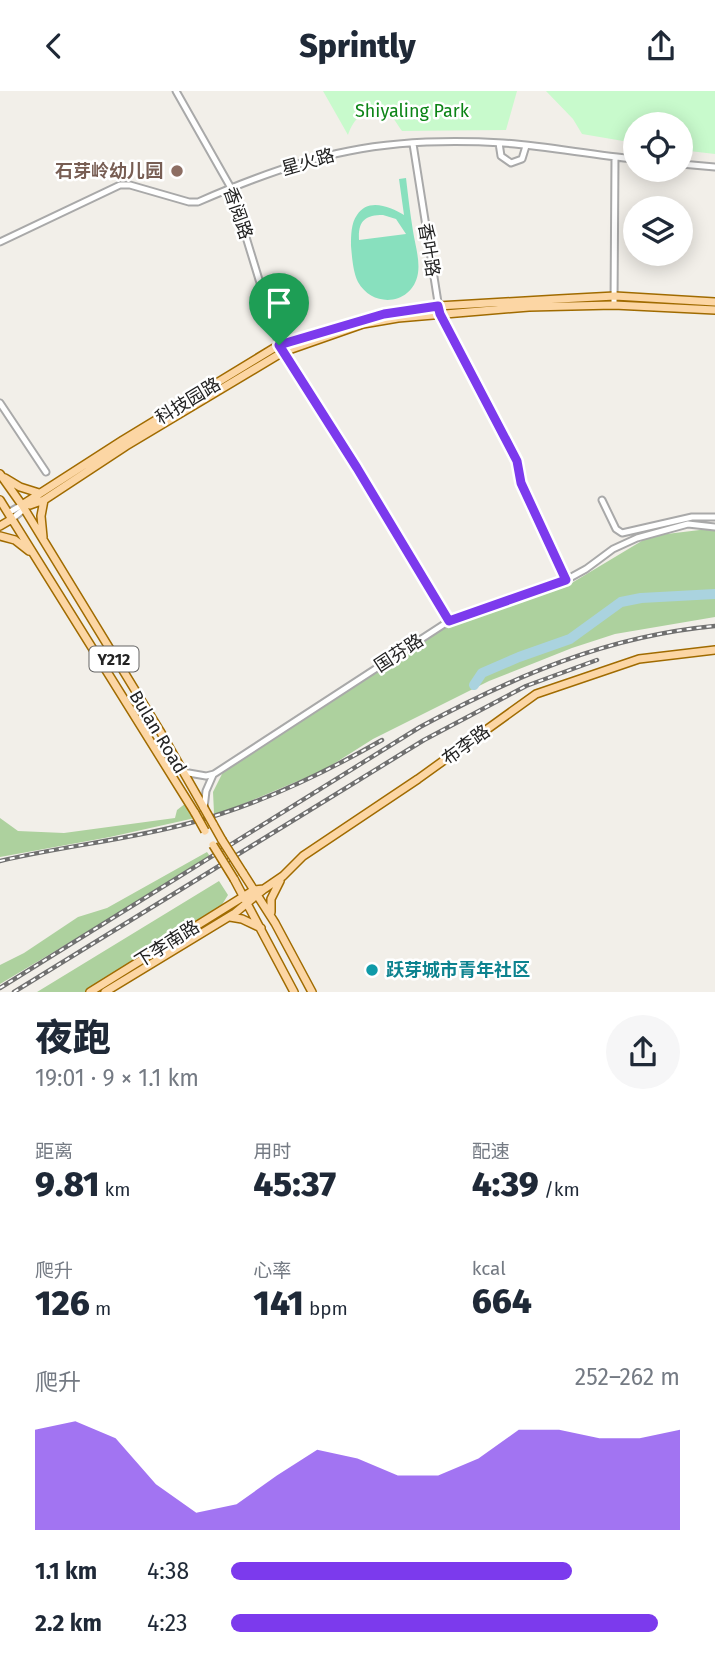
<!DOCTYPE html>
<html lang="zh">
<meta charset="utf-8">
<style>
:root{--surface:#fff;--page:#f6f6f7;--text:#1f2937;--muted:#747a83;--accent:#7c3aed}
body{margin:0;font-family:"Fira Sans","Noto Sans SC",sans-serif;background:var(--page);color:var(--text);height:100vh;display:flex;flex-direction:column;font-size:26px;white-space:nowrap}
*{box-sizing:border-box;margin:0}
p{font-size:23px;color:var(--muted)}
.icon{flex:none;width:38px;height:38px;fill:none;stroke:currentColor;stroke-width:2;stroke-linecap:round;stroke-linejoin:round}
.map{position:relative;height:901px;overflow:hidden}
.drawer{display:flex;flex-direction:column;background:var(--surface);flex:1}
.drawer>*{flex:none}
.controls{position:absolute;left:623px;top:21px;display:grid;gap:14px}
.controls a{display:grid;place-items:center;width:70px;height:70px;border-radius:50%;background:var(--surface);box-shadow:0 4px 18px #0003;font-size:35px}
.pin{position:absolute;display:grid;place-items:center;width:60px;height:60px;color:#fff;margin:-72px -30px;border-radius:50% 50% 50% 0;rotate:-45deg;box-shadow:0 0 7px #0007}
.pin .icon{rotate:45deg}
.round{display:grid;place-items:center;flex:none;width:74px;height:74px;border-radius:37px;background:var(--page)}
.head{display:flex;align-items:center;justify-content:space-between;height:119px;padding:0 35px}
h1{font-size:38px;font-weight:800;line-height:52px}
.metrics{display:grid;grid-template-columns:repeat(3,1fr);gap:10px;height:119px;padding:7px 35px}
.metrics div{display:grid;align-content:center}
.metrics b{font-size:35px;font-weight:800}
.metrics small{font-size:19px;font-weight:400}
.metrics p{font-size:19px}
.chart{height:196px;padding:14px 35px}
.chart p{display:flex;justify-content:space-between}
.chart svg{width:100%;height:126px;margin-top:7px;fill:var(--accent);opacity:.7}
ul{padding:0 35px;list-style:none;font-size:23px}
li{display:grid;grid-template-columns:112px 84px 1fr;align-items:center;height:52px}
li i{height:18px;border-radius:9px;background:var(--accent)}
header{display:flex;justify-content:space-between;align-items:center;height:91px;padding:0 35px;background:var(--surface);font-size:32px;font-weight:800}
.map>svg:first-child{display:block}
</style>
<header><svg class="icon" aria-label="back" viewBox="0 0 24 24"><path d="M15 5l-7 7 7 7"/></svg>Sprintly<svg class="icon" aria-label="share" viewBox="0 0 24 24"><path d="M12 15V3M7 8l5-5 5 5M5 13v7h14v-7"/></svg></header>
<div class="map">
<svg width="715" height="901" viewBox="0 0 715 901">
<rect width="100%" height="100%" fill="#f2efe9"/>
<path fill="#add19e" d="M708 438 715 439V526L615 543 572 557 489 590 373 648 324 679 217 724 214 722 213 701 223 681 446 536 565 496 650 445Z
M186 712 195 727 110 746 0 766V727L18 740 64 742 175 727 177 719Z
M207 761 211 767 0 893V874L24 862 78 826 107 817Z
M219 790 228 804 218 820 85 901H37Z"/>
<path fill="#c8facc" d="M323 0H517L506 39 402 40C397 33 390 20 382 18 365 13 352 31 348 44Z
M546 0H715V63L681 59V33H635V52L582 43 573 28Z"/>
<path fill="#88e0be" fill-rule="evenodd" d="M406 87C408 104 410 122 413 140 415 153 420 169 418 182 413 214 373 218 358 191 353 181 352 166 351 155 351 145 351 132 357 124 368 106 391 116 404 124L399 88ZM383 124 396 128 406 143 359 149C358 130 365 124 383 124Z"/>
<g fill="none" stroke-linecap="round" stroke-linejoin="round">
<path stroke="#aad3df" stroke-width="10" d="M474 594 482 582 519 566 570 548 621 511 641 507 715 503"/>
<g stroke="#a9a9a9" stroke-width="9">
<path id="minor" d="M176 0 231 97 279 254 357 377 449 530
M499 52 501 65 511 72 522 68 526 55
M413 53 440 224 517 370 521 392 566 489
M681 73 715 76
M0 151 120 94H130L189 111H198C246 90 297 70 349 60 399 50 452 49 503 52 547 55 591 64 635 68
M614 214 615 66
M0 312 46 381
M602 409 616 438 622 442 692 426H715
M8 422 22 414
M12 428 24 418
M183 681 206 685 214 683 449 530 566 489 586 478 613 458 637 447 688 433 715 436
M204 717 206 700 213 684"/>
</g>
<g stroke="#a06b00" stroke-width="10">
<path id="major" d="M0 383 22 414 160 640 204 717
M5 387 20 396 39 402
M0 409 195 722
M22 414 123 349 279 254 354 231 384 223 438 215 559 208 615 205 715 211
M30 414 44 409 126 355 283 261 363 233 398 227 529 216 614 214 715 219
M0 435 12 428
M0 445 15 449 29 460
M43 446 41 425 44 409
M213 733 222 749
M243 782 275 832 312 901
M234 788 294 901
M271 821V808L280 790
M230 826 242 828 261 837
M90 901 254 799 264 798 283 785 303 765 418 688 536 603 639 568 715 559
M105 901 235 822 264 798"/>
</g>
<use href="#minor" stroke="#fff" stroke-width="5"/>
<use href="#major" stroke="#fcd6a4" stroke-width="7"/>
<g stroke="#707070" stroke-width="4.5">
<path id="rail" d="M0 770C63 755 127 749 190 732 258 714 321 684 382 649
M0 897 420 636C515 585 607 545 715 535
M14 901 424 649 526 595 597 569"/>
</g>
<use href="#rail" stroke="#fff" stroke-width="2" stroke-dasharray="5" stroke-linecap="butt"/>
<g stroke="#a06b00" stroke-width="10" stroke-linecap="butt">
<path id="major-bridge" d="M204 717 213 733
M195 722 205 740
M222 749 243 782
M213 754 234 788"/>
</g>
<use href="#major-bridge" stroke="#fcd6a4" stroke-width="7"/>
</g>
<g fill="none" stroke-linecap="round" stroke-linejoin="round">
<g stroke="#fff" stroke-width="14">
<path id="route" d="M438 215 440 223 517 370 521 392 566 489 449 530 357 377 279 254 384 223Z"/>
</g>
<use href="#route" stroke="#7c3aed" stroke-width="9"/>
</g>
<circle fill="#8d6e63" stroke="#fff" stroke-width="2.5" cx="177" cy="80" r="7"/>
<circle fill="#0f9aa8" stroke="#fff" stroke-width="2.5" cx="372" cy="879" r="7"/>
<g text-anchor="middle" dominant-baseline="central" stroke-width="5" stroke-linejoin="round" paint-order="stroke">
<rect fill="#fff" stroke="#646464" stroke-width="2" x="89.5" y="555.5" width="49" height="25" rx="5"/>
<g font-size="16" font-weight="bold" fill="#222">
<text x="114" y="568">Y212</text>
</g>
<g font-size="18" fill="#0c8416" stroke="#fff">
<text x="412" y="20">Shiyaling Park</text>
</g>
<g font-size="18" fill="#222" stroke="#fff">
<text transform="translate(308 71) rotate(-16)">星火路</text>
<text transform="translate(238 122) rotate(71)">香阅路</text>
<text transform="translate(429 159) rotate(81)">香叶路</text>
<text transform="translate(188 310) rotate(-31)">科技园路</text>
<text transform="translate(399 562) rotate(-33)">国芬路</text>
<text transform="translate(158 641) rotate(59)">Bulan Road</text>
<text transform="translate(466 654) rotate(-36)">布李路</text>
<text transform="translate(167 853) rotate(-32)">下李南路</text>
</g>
<g font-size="18" font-weight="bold" fill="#785e54" stroke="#fff" text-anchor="end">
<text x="163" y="80">石芽岭幼儿园</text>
</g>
<g font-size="18" font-weight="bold" fill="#0d838f" stroke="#fff" text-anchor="start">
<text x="386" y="879">跃芽城市青年社区</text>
</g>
</g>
</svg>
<div class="controls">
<a><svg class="icon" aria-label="locate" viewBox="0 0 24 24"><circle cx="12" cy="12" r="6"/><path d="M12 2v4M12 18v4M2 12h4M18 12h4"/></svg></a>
<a><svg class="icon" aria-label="layers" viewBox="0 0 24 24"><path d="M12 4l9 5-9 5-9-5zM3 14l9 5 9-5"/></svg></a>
</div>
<div class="pin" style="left:279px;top:254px;background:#1e9e55"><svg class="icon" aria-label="arrive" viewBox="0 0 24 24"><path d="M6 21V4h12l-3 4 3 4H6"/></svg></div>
</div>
<section class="drawer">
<div class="head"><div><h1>夜跑</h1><p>19:01 · 9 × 1.1 km</p></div><a class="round"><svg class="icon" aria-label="share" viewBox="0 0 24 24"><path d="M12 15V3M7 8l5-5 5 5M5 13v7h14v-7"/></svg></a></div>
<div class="metrics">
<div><p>距离</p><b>9.81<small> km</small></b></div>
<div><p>用时</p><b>45:37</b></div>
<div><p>配速</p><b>4:39<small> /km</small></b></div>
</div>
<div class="metrics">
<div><p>爬升</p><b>126<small> m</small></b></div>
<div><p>心率</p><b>141<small> bpm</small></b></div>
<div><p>kcal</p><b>664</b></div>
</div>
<div class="chart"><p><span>爬升</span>252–262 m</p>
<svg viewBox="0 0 160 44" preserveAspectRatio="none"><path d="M0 44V9L10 6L20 12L30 28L40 38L50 35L60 25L70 16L80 19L90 25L100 25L110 19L120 9L130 9L140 12L150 12L160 9V44z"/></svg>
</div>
<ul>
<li><b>1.1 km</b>4:38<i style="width:76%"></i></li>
<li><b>2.2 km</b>4:23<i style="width:95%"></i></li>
</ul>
</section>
